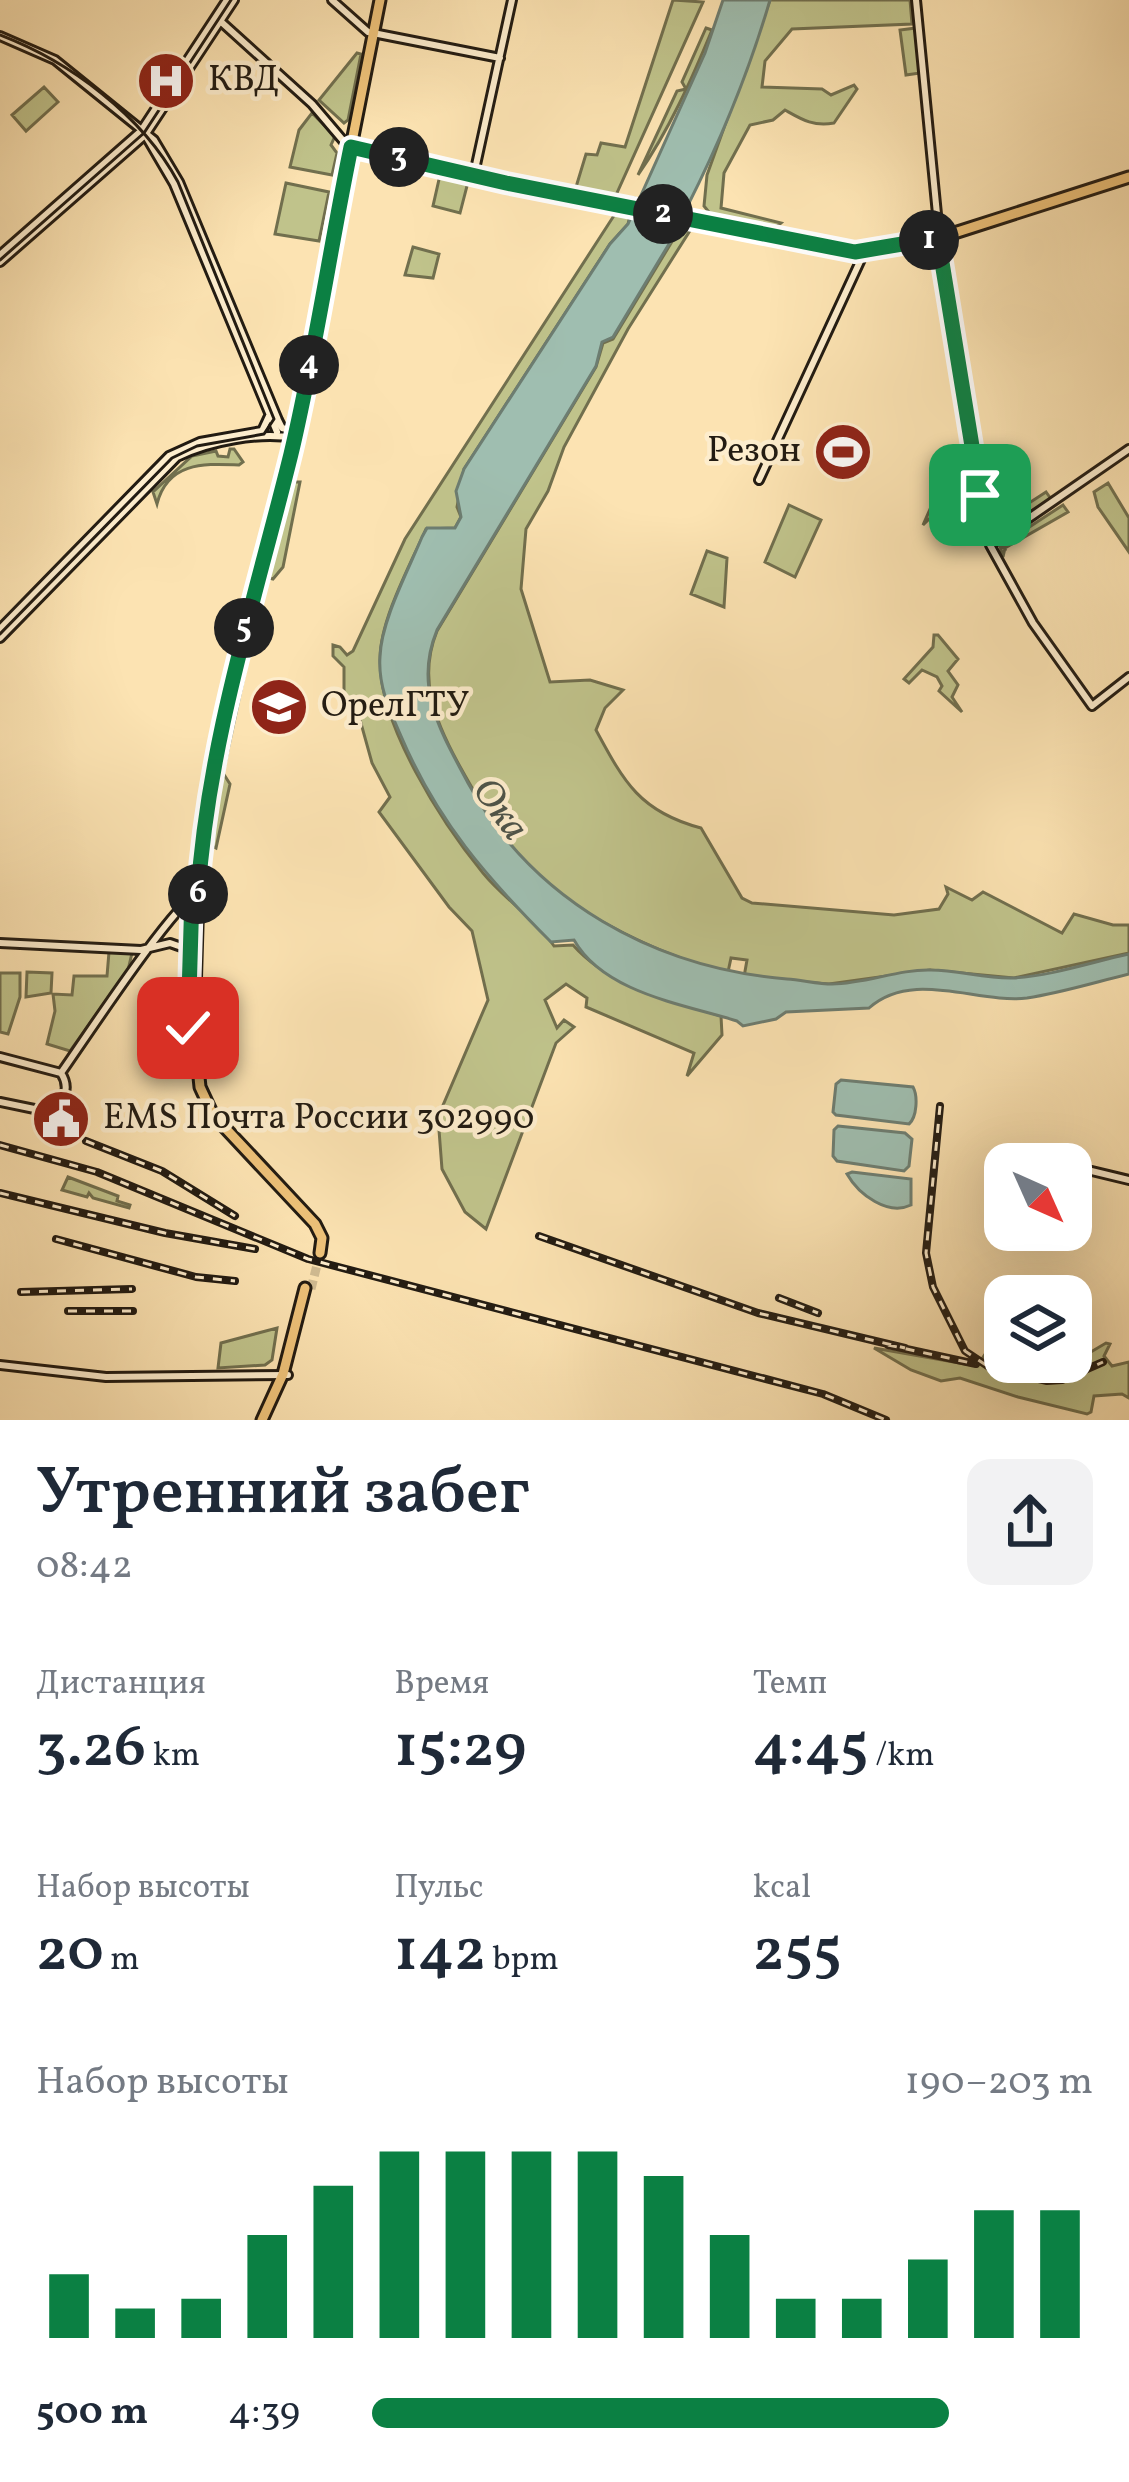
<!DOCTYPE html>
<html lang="ru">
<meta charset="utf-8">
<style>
:root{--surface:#fff;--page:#f2f2f3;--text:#1f2937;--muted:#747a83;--accent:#0b8043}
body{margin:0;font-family:Vollkorn,serif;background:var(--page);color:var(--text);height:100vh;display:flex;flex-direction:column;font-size:45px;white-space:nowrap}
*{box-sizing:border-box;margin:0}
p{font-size:39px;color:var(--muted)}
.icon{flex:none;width:66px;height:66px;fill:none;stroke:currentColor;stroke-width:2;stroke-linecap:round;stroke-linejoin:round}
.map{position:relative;height:1420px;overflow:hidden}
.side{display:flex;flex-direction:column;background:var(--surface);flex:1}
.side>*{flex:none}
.needle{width:78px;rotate:135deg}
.fabs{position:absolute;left:984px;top:1143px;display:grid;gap:24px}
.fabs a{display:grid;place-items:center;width:108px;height:108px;border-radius:24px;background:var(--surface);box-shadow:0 12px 48px #0002;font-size:60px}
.pin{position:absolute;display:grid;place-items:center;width:102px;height:102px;color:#fff;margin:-51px;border-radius:24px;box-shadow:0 6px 18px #0006}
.km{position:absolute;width:60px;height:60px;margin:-30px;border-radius:50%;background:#222;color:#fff;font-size:33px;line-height:60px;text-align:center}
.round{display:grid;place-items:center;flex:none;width:126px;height:126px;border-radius:24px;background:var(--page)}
.headline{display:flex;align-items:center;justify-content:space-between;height:204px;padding:0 36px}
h1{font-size:66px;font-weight:600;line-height:90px}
.metrics{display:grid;grid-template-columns:repeat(3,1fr);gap:18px;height:204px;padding:12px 36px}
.metrics div{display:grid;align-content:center}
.metrics b{font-size:60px;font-weight:600}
.metrics small{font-size:33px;font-weight:400}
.metrics p{font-size:33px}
.chart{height:336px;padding:24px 36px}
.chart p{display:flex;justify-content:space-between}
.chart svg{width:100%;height:216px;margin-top:12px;stroke:var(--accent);stroke-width:6}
ul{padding:0 36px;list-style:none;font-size:39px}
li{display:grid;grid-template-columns:192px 144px 1fr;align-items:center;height:90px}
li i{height:30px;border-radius:15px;background:var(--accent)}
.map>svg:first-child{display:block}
</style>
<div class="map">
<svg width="1129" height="1420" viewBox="0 0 1129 1420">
<rect width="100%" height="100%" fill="#fce3b2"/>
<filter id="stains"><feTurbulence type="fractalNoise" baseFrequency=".00167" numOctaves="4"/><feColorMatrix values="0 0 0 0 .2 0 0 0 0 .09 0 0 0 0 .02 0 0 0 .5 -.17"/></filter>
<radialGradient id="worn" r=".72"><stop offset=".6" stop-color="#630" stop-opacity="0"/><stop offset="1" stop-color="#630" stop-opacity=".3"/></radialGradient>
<path fill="#c0c38b" stroke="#716f4e" stroke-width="3" d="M673 0 703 2 616 195 576 187 586 154 597 155 601 143 625 147Z
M770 0H910L912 24 792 29 765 61 762 87 822 89 831 95 854 85 857 89 834 123C813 127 801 119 785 110L773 120 750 125 724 173 721 208 781 223 774 229 712 216 704 206 707 175Z
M706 28 712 30C691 81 669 130 638 175L677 91 686 89 682 82Z
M916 28 920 73 906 75 900 30Z
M357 53 361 54 348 120 344 123 319 100Z
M44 87 58 102 26 131 12 115Z
M312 113 335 136 331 145 337 153 332 175 290 167 299 130Z
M440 175 468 182 460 213 433 206Z
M286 183 329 192 319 241 275 234Z
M626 197 634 198 628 224 610 244 464 469 457 507 461 517 455 528 426 529C410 565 380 620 380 659 379 725 442 823 483 873 504 899 535 918 554 946L573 945C610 987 669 999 721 1016L722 1035 687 1076 694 1053 586 1007 587 998 566 984 545 1000 557 1028 564 1020 574 1027 556 1043 486 1229 465 1212 442 1169 438 1117 488 1000 472 931 449 907 379 812 390 797 372 763 354 698 344 699V667L333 656V645L340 647 347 655 353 651 405 539Z
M678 225 691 229 628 329 564 447 548 491 526 529 521 589 550 682 590 680 623 690 605 708 596 730C624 782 640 812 701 828L742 898 752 903 894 915 939 909 948 894 946 887 972 900 983 892 1062 933 1074 914 1113 925H1129V953L1014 978 930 970 829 984 744 977 747 960 731 958 728 972C666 958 577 916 532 870 501 839 479 801 458 763 434 719 418 678 437 631L596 367 603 343 613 339 679 230Z
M413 247 439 254 433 278 405 275Z
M230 449H234L243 462 239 465C208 464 168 460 157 504L153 492 192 456 216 451 218 456 228 457Z
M955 462 956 467 967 462 970 479 923 525 950 464Z
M984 473 995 525 1046 492 1051 499 994 534 979 474Z
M291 482H300L283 567 273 579 265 577 263 570Z
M1108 483 1129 518V552L1098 507 1094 492Z
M789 505 821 520 795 577 765 562Z
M1063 505 1068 512 1005 548 1003 557 1000 546 1005 548 1004 543 1009 540V546L1011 539Z
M707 551 727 558 724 607 691 594Z
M934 635H938L958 659 948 671 958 685 952 697 962 712 939 691 942 686 937 677 922 670 909 683 904 679 933 647Z
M241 656 248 658 223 773 230 784 216 848 204 842 215 769Z
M109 952 132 953 128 970 70 1051 47 1044 55 1011 53 994 72 995 74 976H107Z
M27 972 52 973 51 993 26 997Z
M0 973H20V997L8 1034 0 1032Z
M68 1177 118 1196 117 1201 130 1205 129 1208 93 1198 89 1193 87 1197 62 1190Z
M277 1328 272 1360 265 1365 218 1368 221 1343Z
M997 1343 1005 1349V1362L1067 1366 1106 1343 1110 1344 1104 1356 1112 1366 1129 1362V1398L1122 1394 1094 1396 1091 1412 1087 1414 1018 1397 960 1378 941 1381 911 1370 874 1348 977 1366 992 1344Z"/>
<path fill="#9fbeb0" stroke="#6d7d71" stroke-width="3" d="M723 0H770C749 72 721 140 687 207L679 209 674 223 678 229 613 337 602 342 596 366 437 630C413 688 441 732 468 783 534 902 655 968 787 979 802 980 818 984 832 984 866 984 898 969 931 970 958 970 986 979 1013 978 1051 976 1092 962 1129 954V974C1096 982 1061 993 1027 998 977 1004 913 969 869 1008L786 1012 776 1019 743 1026 737 1021C683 1004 604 993 574 940L551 942C487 878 437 821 401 736 390 711 378 686 380 657 381 621 408 571 422 537L427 528H455L461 517 456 491 464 469 610 244 628 224 705 53Z
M841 1080 913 1087C918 1096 917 1117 909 1124L836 1115 833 1112 836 1084Z
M838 1126 905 1133 912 1139 909 1166 904 1171 837 1161 833 1156 834 1130Z
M852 1172 911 1179V1205C888 1216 859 1195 847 1174Z"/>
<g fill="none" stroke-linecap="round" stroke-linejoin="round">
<path stroke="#d0bb92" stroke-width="9" stroke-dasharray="9 4.5" stroke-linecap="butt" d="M311 1289 320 1253"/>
<g stroke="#221b12" stroke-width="12">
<path id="secondary" d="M332 0 368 32 500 58
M916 0 941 255 990 545 1033 623 1092 706 1129 677
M218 19 312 104 346 144
M0 36 55 60 154 140 179 182 278 420 282 428 295 431
M147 138 174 184 277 432
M474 174 512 0
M0 255 141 131 227 0
M0 262 145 135 234 0
M759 480 863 255
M990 545 1129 449
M0 629 169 456 200 442 262 431 269 416
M0 638 177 457C209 441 259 432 294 438
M0 943 141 950 170 943 190 950
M0 1057 61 1073
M61 1073C83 1042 173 904 198 893
M0 1102 49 1112C64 1104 71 1088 61 1073
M1038 1159 1060 1164
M1071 1166 1129 1180
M0 1365 106 1377 288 1375"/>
</g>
<g stroke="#221b12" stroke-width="15">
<path id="primary" d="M347 145 506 183 864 253 948 235 1129 177
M320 1253 322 1238 315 1224 213 1115 200 1087 194 1028 198 893 207 796 239 650 290 455 380 0
M262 1420 283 1374 305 1288"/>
</g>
<use href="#secondary" stroke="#fdedcd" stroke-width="6"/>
<use href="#primary" stroke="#eec279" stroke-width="9"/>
<path stroke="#221b12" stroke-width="3" d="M0 35C70 62 142 115 178 182L274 419 264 434 197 446 172 458 0 634
M0 260 144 133 231 0"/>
<g stroke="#221b12" stroke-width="8">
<path id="rail" d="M940 1106 926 1253 933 1287 965 1351 989 1367 1047 1381 1062 1380 1103 1362
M86 1141 162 1171 235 1216
M0 1145 97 1172 308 1259 823 1394 886 1420
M0 1193 165 1233 255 1249
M539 1236 758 1313 905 1348
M56 1239 196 1277 235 1281
M21 1292 132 1289
M779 1298 818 1313
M68 1311H133
M888 1345 976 1364"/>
</g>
<use href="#rail" stroke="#fdedcd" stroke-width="3" stroke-dasharray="9" stroke-linecap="butt"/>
</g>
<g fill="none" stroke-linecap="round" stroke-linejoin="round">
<g stroke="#fff" stroke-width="24">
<path id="route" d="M188 1028 192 895 198 893C208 742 255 600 291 454 315 353 330 249 351 147L506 183 855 252 938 238 980 495"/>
</g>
<use href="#route" stroke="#0b8043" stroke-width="15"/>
</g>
<defs>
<g id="hospital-disc" transform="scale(3)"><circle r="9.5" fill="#8f2418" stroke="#fdedcd"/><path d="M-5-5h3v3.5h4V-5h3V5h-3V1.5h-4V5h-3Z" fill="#fff"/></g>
<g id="stadium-disc" transform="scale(3)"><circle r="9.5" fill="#8f2418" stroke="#fdedcd"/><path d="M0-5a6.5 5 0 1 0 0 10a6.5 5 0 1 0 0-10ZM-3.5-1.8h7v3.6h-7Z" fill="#fff"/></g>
<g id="university-disc" transform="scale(3)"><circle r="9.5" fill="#8f2418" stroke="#fdedcd"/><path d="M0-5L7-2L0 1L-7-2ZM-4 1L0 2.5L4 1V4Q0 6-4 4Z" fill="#fff"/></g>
<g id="civic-disc" transform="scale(3)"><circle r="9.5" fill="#8f2418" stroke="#fdedcd"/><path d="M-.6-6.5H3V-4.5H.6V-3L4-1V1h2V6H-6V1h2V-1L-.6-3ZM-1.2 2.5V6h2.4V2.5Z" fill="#fff"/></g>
</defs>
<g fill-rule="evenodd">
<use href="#hospital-disc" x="166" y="81"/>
<use href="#stadium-disc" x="843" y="452"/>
<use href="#university-disc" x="279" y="707"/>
<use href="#civic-disc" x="61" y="1119"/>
</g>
<g text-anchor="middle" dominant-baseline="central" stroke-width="9" stroke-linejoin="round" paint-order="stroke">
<g font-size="36" fill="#221b12" stroke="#fdedcd" text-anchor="start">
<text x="208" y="81">КВД</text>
<text x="801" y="452" text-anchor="end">Резон</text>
<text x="321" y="707">ОрелГТУ</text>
<text x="103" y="1119">EMS Почта России 302990</text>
</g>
<g font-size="39" font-style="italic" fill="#4e5449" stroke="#fdedcd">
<text transform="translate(499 810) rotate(54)">Ока</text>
</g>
</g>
<rect width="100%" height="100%" filter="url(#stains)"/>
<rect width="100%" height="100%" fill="url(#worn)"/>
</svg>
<div class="fabs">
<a><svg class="needle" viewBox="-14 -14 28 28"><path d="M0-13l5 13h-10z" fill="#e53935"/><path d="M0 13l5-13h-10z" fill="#747a83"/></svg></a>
<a><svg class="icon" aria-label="layers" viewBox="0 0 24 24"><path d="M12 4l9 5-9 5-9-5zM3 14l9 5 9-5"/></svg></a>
</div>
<div class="pin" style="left:980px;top:495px;background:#1e9e55"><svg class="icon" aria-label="arrive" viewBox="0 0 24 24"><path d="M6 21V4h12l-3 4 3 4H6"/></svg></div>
<div class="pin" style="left:188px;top:1028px;background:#d93025"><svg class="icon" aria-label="check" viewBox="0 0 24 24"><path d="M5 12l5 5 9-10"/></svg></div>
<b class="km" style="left:929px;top:240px">1</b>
<b class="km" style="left:663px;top:214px">2</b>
<b class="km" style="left:399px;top:157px">3</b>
<b class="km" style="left:309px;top:365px">4</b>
<b class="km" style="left:244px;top:628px">5</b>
<b class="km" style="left:198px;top:894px">6</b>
</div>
<section class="side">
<div class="headline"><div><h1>Утренний забег</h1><p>08:42</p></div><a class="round"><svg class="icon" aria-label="share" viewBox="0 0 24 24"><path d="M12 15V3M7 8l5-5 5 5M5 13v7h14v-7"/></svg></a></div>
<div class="metrics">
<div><p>Дистанция</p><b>3.26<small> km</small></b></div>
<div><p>Время</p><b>15:29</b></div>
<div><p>Темп</p><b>4:45<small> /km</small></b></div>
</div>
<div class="metrics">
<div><p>Набор высоты</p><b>20<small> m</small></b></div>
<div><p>Пульс</p><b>142<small> bpm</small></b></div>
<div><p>kcal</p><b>255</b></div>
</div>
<div class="chart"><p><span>Набор высоты</span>190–203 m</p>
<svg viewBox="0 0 160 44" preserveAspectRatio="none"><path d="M5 44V31M15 44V38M25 44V36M35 44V23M45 44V13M55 44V6M65 44V6M75 44V6M85 44V6M95 44V11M105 44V23M115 44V36M125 44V36M135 44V28M145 44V18M155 44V18"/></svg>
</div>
<ul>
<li><b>500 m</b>4:39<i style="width:80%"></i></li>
</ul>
</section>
